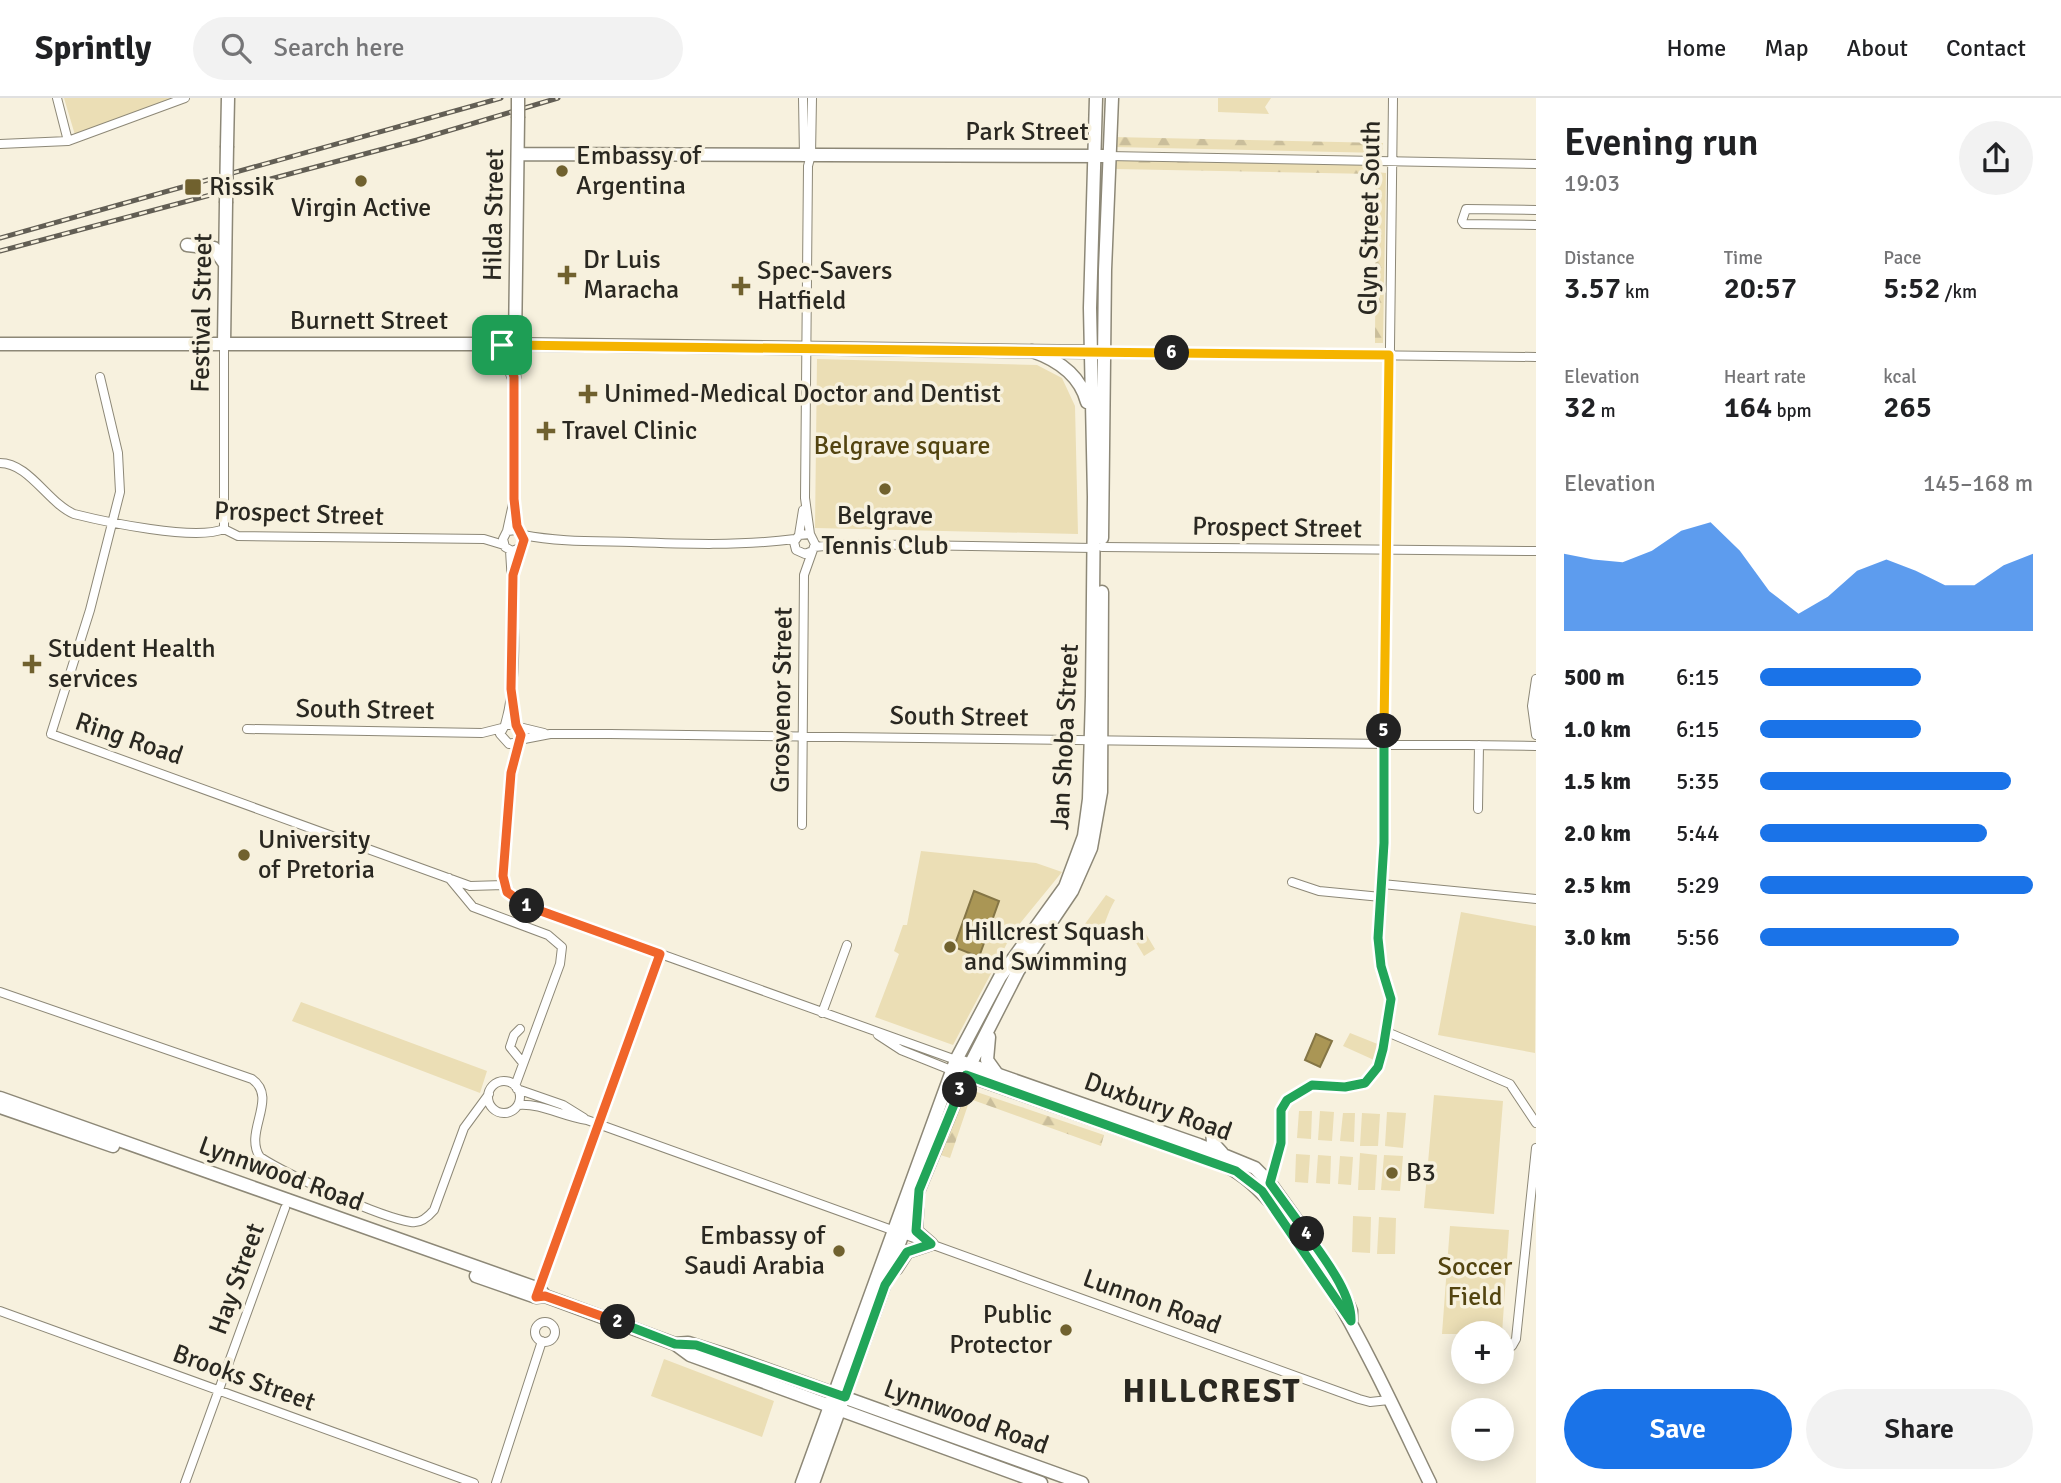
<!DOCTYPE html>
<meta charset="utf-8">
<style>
:root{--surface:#fff;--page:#f2f2f2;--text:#202124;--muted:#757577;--line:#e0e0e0;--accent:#1a73e8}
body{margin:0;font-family:Signika,sans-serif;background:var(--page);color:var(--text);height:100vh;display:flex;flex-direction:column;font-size:26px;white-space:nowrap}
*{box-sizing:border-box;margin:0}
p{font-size:23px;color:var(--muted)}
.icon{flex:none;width:38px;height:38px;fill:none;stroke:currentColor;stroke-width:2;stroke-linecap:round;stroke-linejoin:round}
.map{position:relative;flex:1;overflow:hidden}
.side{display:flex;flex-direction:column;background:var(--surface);width:525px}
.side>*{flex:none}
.fabs{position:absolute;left:1451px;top:1223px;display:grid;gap:14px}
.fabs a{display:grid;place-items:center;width:63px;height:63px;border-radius:50%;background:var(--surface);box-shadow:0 4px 18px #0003;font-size:35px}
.pin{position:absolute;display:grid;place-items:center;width:60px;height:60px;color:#fff;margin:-30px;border-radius:14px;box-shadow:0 4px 10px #0006}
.km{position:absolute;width:35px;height:35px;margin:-18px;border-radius:50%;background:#222;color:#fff;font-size:19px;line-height:35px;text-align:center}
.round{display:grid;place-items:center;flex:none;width:74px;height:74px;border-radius:37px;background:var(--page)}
.summary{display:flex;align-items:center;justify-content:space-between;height:119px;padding:0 28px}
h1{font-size:38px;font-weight:600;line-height:52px}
.stats{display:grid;grid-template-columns:repeat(3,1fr);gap:10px;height:119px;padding:7px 28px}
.stats div{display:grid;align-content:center}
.stats b{font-size:30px;font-weight:600}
.stats small{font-size:19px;font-weight:400}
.stats p{font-size:19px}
.chart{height:196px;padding:14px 28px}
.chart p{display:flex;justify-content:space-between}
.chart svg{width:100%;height:126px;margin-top:7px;fill:var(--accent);opacity:.7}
.primary-button{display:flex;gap:14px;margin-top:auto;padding:14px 28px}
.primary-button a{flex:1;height:80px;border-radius:42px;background:var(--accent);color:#fff;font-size:28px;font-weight:600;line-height:80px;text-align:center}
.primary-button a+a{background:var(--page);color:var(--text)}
ul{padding:0 28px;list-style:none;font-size:23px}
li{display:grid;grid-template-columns:112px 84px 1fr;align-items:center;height:52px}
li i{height:18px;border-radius:9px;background:var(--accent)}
header{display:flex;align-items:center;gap:42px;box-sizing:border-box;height:98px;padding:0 35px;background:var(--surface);border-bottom:2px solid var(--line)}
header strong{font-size:33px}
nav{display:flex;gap:38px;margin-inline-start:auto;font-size:24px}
.search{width:490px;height:63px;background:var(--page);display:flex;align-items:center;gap:18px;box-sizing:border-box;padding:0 24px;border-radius:38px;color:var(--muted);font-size:26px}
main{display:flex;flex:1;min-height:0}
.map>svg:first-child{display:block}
</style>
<header>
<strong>Sprintly</strong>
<div class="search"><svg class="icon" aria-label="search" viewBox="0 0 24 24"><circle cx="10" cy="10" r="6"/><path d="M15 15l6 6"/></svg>Search here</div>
<nav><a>Home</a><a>Map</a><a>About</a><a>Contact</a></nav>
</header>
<main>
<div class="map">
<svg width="1536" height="1385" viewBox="0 0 1536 1385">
<defs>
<pattern id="forest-firs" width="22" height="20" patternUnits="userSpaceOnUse" patternTransform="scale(1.75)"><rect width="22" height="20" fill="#ebdeb5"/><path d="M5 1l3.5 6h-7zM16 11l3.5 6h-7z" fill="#cabe9b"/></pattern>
</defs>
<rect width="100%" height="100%" fill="#f7f1de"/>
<path fill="url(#forest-firs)" d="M1113 39 1383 45 1382 55 1113 49Z
M1112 62 1369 67 1373 76 1114 71Z
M1376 74 1386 75 1383 245H1375Z
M974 993 1104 1037 1101 1048 970 1001 950 1060 937 1056 965 995Z"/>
<path fill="#ebdeb5" d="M64 0H172L75 37Z
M1218 0H1271L1265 9 1269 16 1218 14Z
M817 261 1037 267 1062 280 1075 308 1078 436 815 430Z
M921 753 1036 765 1062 774 1013 834 953 947 875 919 899 856 894 853 903 827H907Z
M1106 797 1115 802C1107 815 1105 828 1098 841L1082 830Z
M1461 814 1536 828 1535 955 1438 937Z
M1143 831 1155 851 1144 858 1132 838Z
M301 904 487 973 480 995 292 923Z
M1350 935 1380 947 1374 962 1343 948Z
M1434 997 1503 1003 1494 1116 1424 1110Z
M1299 1013H1312L1311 1041 1297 1040Z
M1320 1013 1334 1014 1332 1043 1318 1042Z
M1387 1014 1406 1015 1403 1050 1385 1048Z
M1343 1015H1355L1354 1044 1340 1043Z
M1362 1015 1380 1016 1378 1048H1360Z
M1360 1055 1377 1057 1375 1092H1358Z
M1296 1056 1310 1057 1308 1085 1295 1084Z
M1318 1057 1331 1058 1330 1086 1316 1085Z
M1384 1057 1403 1058 1400 1093 1381 1092Z
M1340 1058 1353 1059 1351 1087 1338 1086Z
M1353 1118 1371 1119 1370 1155 1352 1154Z
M1379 1119 1396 1120 1395 1156H1377Z
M1450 1128 1509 1132 1502 1236H1442Z
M664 1261 774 1303 762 1339 651 1298Z"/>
<path fill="#aa9655" stroke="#847545" stroke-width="2" d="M974 793 999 803 979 859 954 849Z
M1316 936 1332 943 1320 969 1305 962Z"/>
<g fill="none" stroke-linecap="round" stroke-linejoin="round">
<g stroke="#8d8877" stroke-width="10">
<path id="street" d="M57 0 68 43
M803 0 804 59
M0 46 68 43 185 0
M1108 58 1536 66
M1536 112 1466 111 1462 123 1464 126 1536 127
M224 246V431
M1104 254 1536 259
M100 279 118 355 120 394 90 512 51 636 470 788 504 787
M0 365C29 365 48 405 74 416 106 424 195 443 224 431
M224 431 238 438 484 441 504 447
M507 433 514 401 515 247
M810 436 805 400 808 68 811 57 812 0
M523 437C559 444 595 443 631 444 685 446 741 448 795 441
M799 437 803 412
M814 449 847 446 1094 450
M1102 449 1536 453
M514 475 524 439 516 432 507 433 503 441 505 449 512 453 520 450
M1536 581 1532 608 1536 637
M505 627C520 576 513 505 510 452
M519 629 544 635
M247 631 482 635 502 630
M519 642 550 636H610L1536 648
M517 644 509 646 500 636 505 627H516L521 637C513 659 498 767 505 789 508 798 515 803 524 807L956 962
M1478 711 1479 647
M802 727 804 477 815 446 810 436 799 437 794 444 796 452 805 456 810 454
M449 780 473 809 548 837 562 849 560 866 515 988
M1292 784 1319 793 1381 799
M1382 786 1536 801
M0 894 252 981C279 1000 243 1034 260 1059 288 1077 379 1119 411 1124 420 1126 428 1119 434 1112L464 1030 489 996
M822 915 847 847
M520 931 514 937 510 949 523 965
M1387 934 1510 986 1536 1025
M878 937 901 952 951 972
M488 999a16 16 0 1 1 32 0a16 16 0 1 1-32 0Z
M517 991 563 1007 584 1020
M518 1007C542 1005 563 1019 587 1022L892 1132
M1270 1085 1281 1045V1012L1287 1002 1312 987 1351 989 1369 982 1378 969 1383 951 1391 901 1381 868 1378 840 1384 745 1393 0
M903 1136 1359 1301 1370 1304 1389 1302
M538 1193 660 856
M0 1213 474 1385
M535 1234a10 10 0 1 1 20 0a10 10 0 1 1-20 0Z
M1502 1249 1512 1248 1516 1241 1536 1050
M185 1385 285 1110
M496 1385 542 1243"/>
</g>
<g stroke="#8d8877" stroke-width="15">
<path id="secondary" d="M227 48 228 0
M518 56 1108 58
M187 147 214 150 225 166
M0 246H496L1100 254
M224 246 226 105
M496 246 508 263 514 279
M515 247 518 20
M956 962 1199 1047 1255 1070 1270 1085 1313 1145 1344 1197 1351 1213V1223
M958 974 1226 1068C1304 1105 1391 1306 1430 1385
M1212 1031 1213 1045 1222 1055"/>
</g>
<g stroke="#8d8877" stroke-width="15">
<path id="primary" d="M1032 253C1058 262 1080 277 1087 304
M1102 440 1105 172 1112 0
M989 939 987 962 997 976
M0 1000 539 1191 545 1198 675 1246 690 1257 1041 1385
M0 1009 113 1048
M917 1111 916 1133 931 1146
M896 1171 907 1154 931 1146
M476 1178 536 1199 545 1198
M675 1246 688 1245 732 1259 1082 1385
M802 1385 956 962 1000 879 1065 789 1084 738 1089 701 1092 598 1094 399 1090 210 1096 0
M813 1385 917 1096 970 967 1018 873 1072 793 1091 750 1101 694 1102 494"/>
</g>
<use href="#street" stroke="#fff" stroke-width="8"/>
<use href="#secondary" stroke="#fff" stroke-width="12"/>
<use href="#primary" stroke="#fff" stroke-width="12"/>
<g stroke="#625e54" stroke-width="5">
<path id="rail" d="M0 140 501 0
M0 153 417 42 558 0"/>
</g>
<use href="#rail" stroke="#f7f1de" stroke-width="2.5" stroke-dasharray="8" stroke-linecap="butt"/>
<g stroke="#8d8877" stroke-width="15" stroke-linecap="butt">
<path id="secondary-bridge" d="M518 20V0
M226 105 227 48"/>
</g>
<use href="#secondary-bridge" stroke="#fff" stroke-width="12"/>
</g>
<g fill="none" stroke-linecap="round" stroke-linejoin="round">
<g stroke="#fff" stroke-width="14">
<path id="split-1" d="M502 247 496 246 509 262 514 279V401L517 428 524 442 513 477 511 591 516 627 521 637 511 675 503 778 507 794 527 808"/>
</g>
<g stroke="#fff" stroke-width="14">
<path id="split-2" d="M527 808 660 856 536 1199 545 1198 618 1224"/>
</g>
<g stroke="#fff" stroke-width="14">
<path id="split-3" d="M618 1224 675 1246 696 1247 845 1299 885 1187 907 1154 931 1146 916 1133 919 1092 960 992"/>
</g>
<g stroke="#fff" stroke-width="14">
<path id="split-4" d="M960 992 966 977 1236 1073 1262 1093 1351 1223C1352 1195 1323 1159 1307 1136"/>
</g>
<g stroke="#fff" stroke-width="14">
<path id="split-5" d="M1307 1136 1270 1085 1281 1045V1012L1287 1002 1312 987 1345 989 1365 985 1378 969 1383 951 1391 901 1381 868 1378 840 1384 745V633"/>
</g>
<g stroke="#fff" stroke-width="14">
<path id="split-6" d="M1172 255 1389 257 1384 633"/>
</g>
<g stroke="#fff" stroke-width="14">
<path id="split-7" d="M502 247 1172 255"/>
</g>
<use href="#split-1" stroke="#f0652b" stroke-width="9"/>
<use href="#split-2" stroke="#f0652b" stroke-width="9"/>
<use href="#split-3" stroke="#22a559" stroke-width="9"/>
<use href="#split-4" stroke="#22a559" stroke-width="9"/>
<use href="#split-5" stroke="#22a559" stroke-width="9"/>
<use href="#split-6" stroke="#f5b400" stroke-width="9"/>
<use href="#split-7" stroke="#f5b400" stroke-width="9"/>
</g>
<g fill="#70612e" stroke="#f7f1de" stroke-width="2.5">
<circle cx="562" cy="73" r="7"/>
<circle cx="361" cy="83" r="7"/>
<rect x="184" y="80" width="18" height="18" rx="3.5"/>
<path d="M563.5 166.5h7v7h7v7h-7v7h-7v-7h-7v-7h7z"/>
<path d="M737.5 177.5h7v7h7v7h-7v7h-7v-7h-7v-7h7z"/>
<path d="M584.5 285.5h7v7h7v7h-7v7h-7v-7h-7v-7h7z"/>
<path d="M542.5 322.5h7v7h7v7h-7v7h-7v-7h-7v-7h7z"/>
<circle cx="885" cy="391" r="7"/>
<path d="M28.5 555.5h7v7h7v7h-7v7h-7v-7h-7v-7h7z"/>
<circle cx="244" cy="757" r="7"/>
<circle cx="950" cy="849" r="7"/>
<circle cx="1392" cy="1075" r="7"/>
<circle cx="839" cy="1153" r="7"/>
<circle cx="1066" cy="1232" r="7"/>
</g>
<g text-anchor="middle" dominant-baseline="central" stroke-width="7" stroke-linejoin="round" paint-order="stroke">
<g font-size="26" fill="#2a2821" stroke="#f7f1de">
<text x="1027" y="34">Park Street</text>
<text transform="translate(494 117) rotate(-89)">Hilda Street</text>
<text transform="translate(1370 120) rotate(-89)">Glyn Street South</text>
<text transform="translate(202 215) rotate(-89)">Festival Street</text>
<text x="369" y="223">Burnett Street</text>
<text transform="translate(299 416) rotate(2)">Prospect Street</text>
<text transform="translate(1277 430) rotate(1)">Prospect Street</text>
<text transform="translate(782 602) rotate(-89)">Grosvenor Street</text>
<text transform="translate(365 612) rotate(1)">South Street</text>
<text transform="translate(959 619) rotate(1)">South Street</text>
<text transform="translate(1065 639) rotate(-87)">Jan Shoba Street</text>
<text transform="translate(129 641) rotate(19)">Ring Road</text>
<text transform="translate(1158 1009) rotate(20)">Duxbury Road</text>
<text transform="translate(281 1076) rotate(20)">Lynnwood Road</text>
<text transform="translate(237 1181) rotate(-70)">Hay Street</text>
<text transform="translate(1152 1204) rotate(20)">Lunnon Road</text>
<text transform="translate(244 1280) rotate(20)">Brooks Street</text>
<text transform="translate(966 1319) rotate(20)">Lynnwood Road</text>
</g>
<g font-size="26" fill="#2a2821" stroke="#f7f1de" text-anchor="start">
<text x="576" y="58">Embassy of<tspan x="576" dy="30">Argentina</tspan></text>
<text x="209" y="89">Rissik</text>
<text x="361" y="110" text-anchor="middle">Virgin Active</text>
<text x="583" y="162">Dr Luis<tspan x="583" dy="30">Maracha</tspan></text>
<text x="757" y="173">Spec-Savers<tspan x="757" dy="30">Hatfield</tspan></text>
<text x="604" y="296">Unimed-Medical Doctor and Dentist</text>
<text x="562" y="333">Travel Clinic</text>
<text x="885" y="418" text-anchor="middle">Belgrave<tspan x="885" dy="30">Tennis Club</tspan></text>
<text x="48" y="551">Student Health<tspan x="48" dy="30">services</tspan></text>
<text x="258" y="742">University<tspan x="258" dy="30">of Pretoria</tspan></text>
<text x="964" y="834">Hillcrest Squash<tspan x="964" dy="30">and Swimming</tspan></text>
<text x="1406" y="1075">B3</text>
<text x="825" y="1138" text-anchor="end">Embassy of<tspan x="825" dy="30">Saudi Arabia</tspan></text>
<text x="1052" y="1217" text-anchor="end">Public<tspan x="1052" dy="30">Protector</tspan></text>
</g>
<g font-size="26" fill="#534410" stroke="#f7f1de">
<text x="902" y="348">Belgrave square</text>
<text x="1475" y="1169">Soccer<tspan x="1475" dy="30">Field</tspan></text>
</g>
<g font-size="33" font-weight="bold" letter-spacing="2" fill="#2a2821" stroke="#f7f1de">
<text x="1212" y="1293">HILLCREST</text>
</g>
</g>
</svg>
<div class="fabs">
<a>+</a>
<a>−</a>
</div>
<div class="pin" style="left:502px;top:247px;background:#1e9e55"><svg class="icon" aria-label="arrive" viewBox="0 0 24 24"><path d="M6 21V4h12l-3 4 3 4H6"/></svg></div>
<b class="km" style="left:527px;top:808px">1</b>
<b class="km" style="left:618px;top:1224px">2</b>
<b class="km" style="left:960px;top:992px">3</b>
<b class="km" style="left:1307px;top:1136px">4</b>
<b class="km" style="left:1384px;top:633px">5</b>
<b class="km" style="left:1172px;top:255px">6</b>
</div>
<section class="side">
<div class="summary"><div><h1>Evening run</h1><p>19:03</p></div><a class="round"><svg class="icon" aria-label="share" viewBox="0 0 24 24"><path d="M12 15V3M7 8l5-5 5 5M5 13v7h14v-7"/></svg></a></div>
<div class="stats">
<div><p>Distance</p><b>3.57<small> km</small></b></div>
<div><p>Time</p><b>20:57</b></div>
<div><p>Pace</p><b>5:52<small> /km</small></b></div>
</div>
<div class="stats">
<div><p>Elevation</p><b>32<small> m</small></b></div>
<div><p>Heart rate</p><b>164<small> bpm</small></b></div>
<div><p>kcal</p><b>265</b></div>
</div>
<div class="chart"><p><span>Elevation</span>145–168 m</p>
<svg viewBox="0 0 160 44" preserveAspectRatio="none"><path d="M0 44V17L10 19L20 20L30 16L40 9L50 6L60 16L70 30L80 38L90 32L100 23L110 19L120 23L130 28L140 28L150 21L160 17V44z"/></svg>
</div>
<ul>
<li><b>500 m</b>6:15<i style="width:59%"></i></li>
<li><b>1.0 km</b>6:15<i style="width:59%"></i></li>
<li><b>1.5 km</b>5:35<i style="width:92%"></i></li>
<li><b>2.0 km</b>5:44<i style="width:83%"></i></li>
<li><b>2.5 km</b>5:29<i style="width:100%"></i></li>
<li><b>3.0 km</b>5:56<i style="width:73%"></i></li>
</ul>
<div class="primary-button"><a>Save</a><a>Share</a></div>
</section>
</main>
